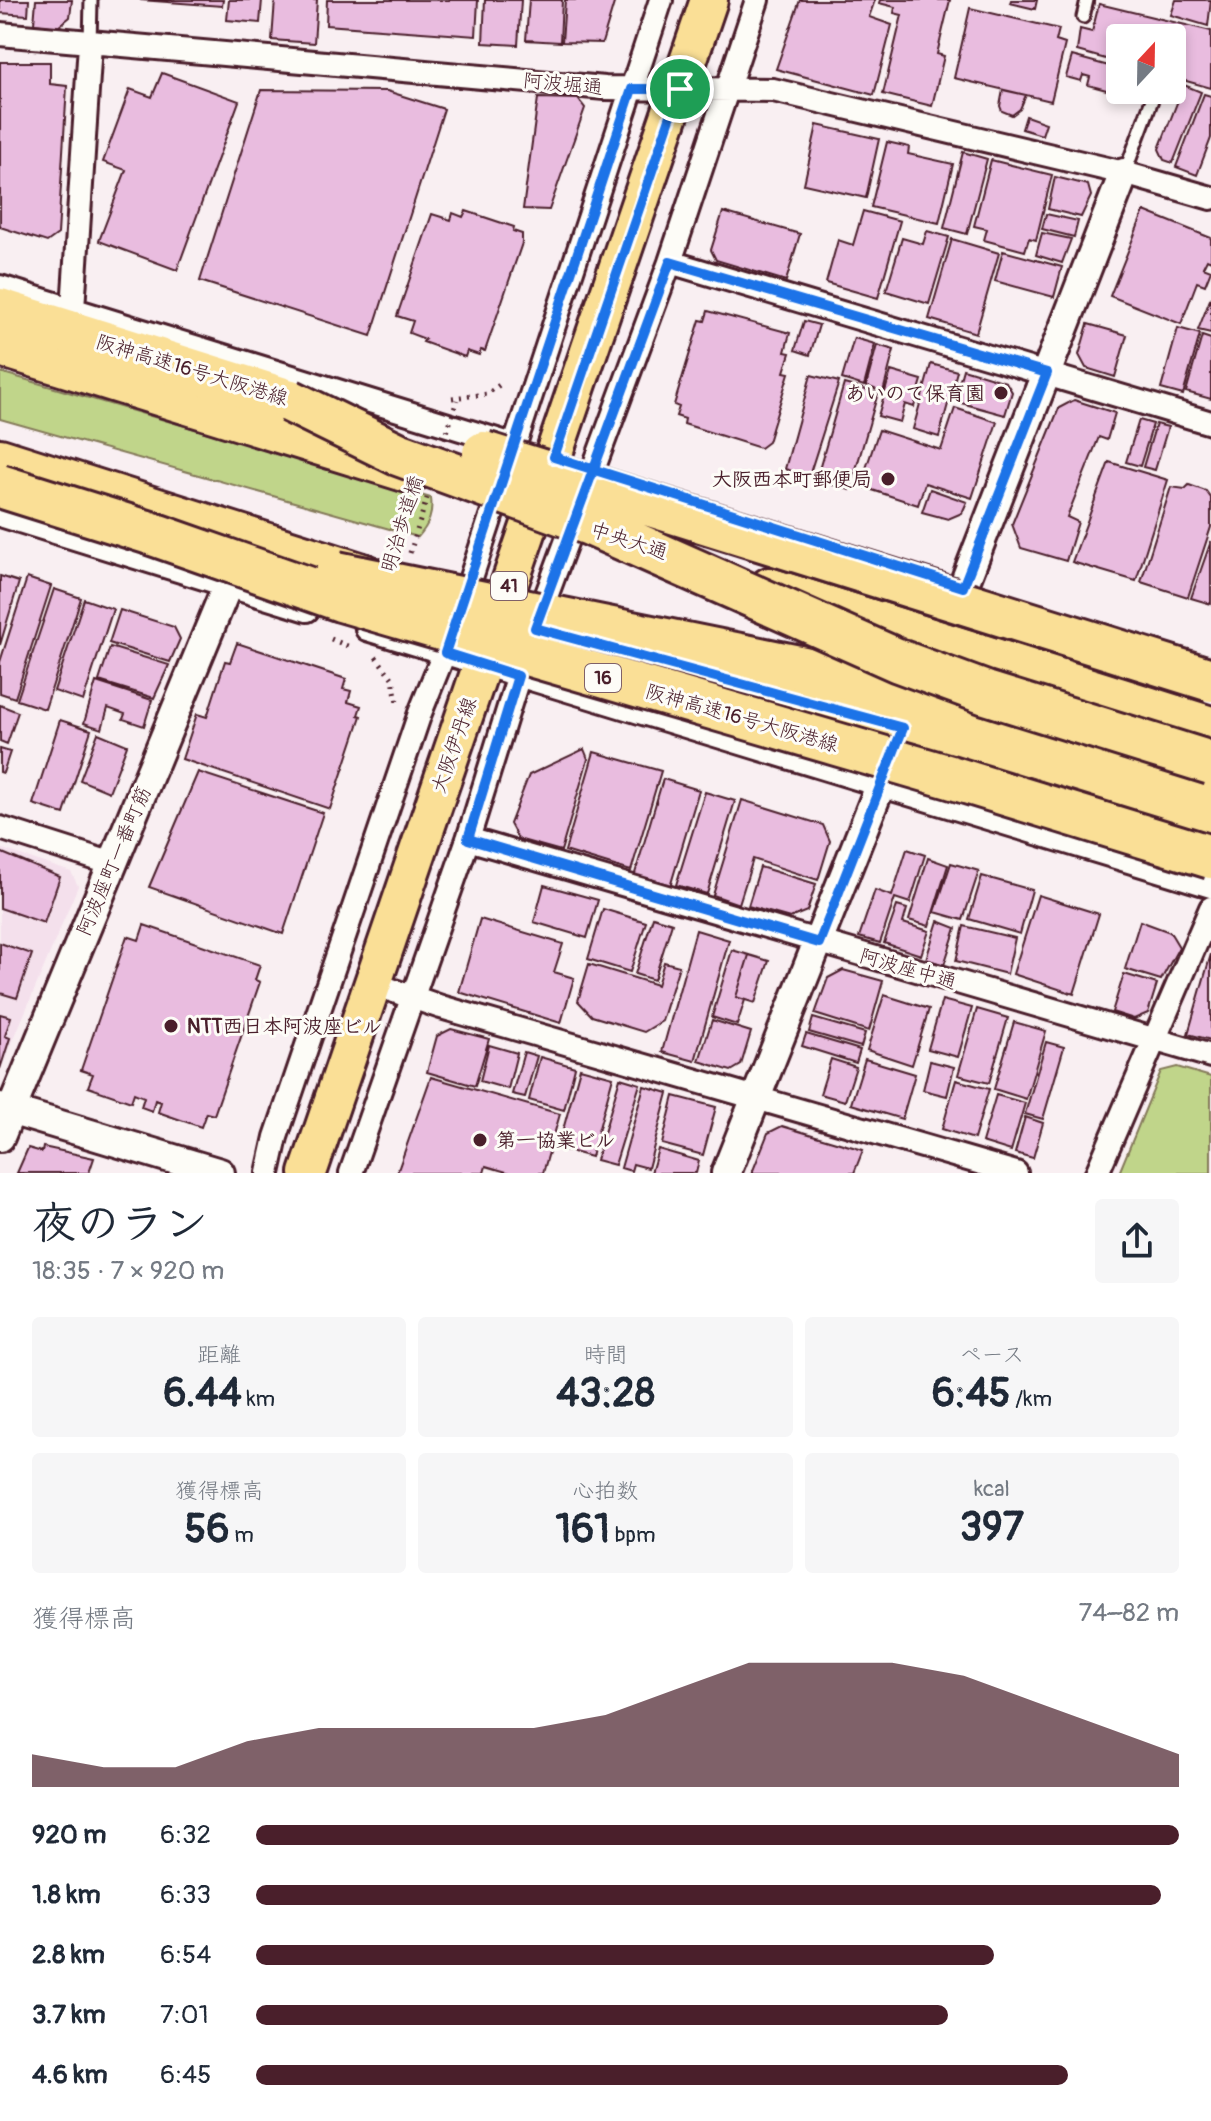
<!DOCTYPE html>
<html lang="ja">
<meta charset="utf-8">
<style>
:root{--surface:#fff;--page:#f6f6f7;--text:#1f2937;--muted:#747a83;--accent:#4a1f2b}
body{margin:0;font-family:Pangolin,"Klee One",sans-serif;background:var(--page);color:var(--text);height:100vh;display:flex;flex-direction:column;font-size:30px;white-space:nowrap}
*{box-sizing:border-box;margin:0}
p{font-size:26px;color:var(--muted)}
.icon{flex:none;width:44px;height:44px;fill:none;stroke:currentColor;stroke-width:2;stroke-linecap:round;stroke-linejoin:round}
.map{position:relative;height:1173px;overflow:hidden}
.sheet{display:flex;flex-direction:column;background:var(--surface);flex:1}
.sheet>*{flex:none}
.needle{width:52px;rotate:22deg}
.fabs{position:absolute;left:1106px;top:24px;display:grid;gap:16px}
.fabs a{display:grid;place-items:center;width:80px;height:80px;border-radius:8px;background:var(--surface);box-shadow:0 4px 12px #0003;font-size:40px}
.pin{position:absolute;display:grid;place-items:center;width:68px;height:68px;color:#fff;margin:-34px;border:4px solid #fff;border-radius:50%;box-shadow:0 2px 8px #0007}
.round{display:grid;place-items:center;flex:none;width:84px;height:84px;border-radius:8px;background:var(--page)}
.headline{display:flex;align-items:center;justify-content:space-between;height:136px;padding:0 32px}
h1{font-size:44px;font-weight:700;line-height:60px}
.metrics{display:grid;grid-template-columns:repeat(3,1fr);gap:12px;height:136px;padding:8px 32px}
.metrics div{display:grid;align-content:center;border-radius:8px;background:var(--page);text-align:center}
.metrics b{font-size:40px;font-weight:700}
.metrics small{font-size:22px;font-weight:400}
.metrics p{font-size:22px}
.chart{height:224px;padding:16px 32px}
.chart p{display:flex;justify-content:space-between}
.chart svg{width:100%;height:144px;margin-top:8px;fill:var(--accent);opacity:.7}
ul{padding:0 32px;list-style:none;font-size:26px}
li{display:grid;grid-template-columns:128px 96px 1fr;align-items:center;height:60px}
li i{height:20px;border-radius:10px;background:var(--accent)}
.map>svg:first-child{display:block}
</style>
<div class="map">
<svg width="1211" height="1173" viewBox="0 0 1211 1173">
<rect width="100%" height="100%" fill="#f9eff2"/>
<filter id="ink" filterUnits="userSpaceOnUse"><feTurbulence type="fractalNoise" baseFrequency=".0125" numOctaves="2"/><feDisplacementMap in="SourceGraphic" scale="16" xChannelSelector="R" yChannelSelector="G"/><feConvolveMatrix kernelMatrix="1 2 1 2 8 2 1 2 1" color-interpolation-filters="sRGB"/></filter>
<g filter="url(#ink)">
<path fill="#f4e0ec" d="M0 848 71 872 78 886 0 1072Z"/>
<path fill="#c0d58a" stroke="#857a5a" stroke-width="2" d="M0 372 431 498C433 514 429 525 418 537L0 419Z
M1177 1067 1211 1077V1173H1119L1161 1071Z"/>
<path fill="#e9bcdf" stroke="#4a1f2b" stroke-width="2" d="M0 0H29L28 15 0 13Z
M36 0H72L70 17 58 27 34 24Z
M140 0H223L222 6Z
M229 0H262L260 23 227 20Z
M275 0H317L314 43 272 40Z
M327 0H478L476 36 326 25Z
M485 0H521L518 45 483 43Z
M529 0H562L560 42 526 40Z
M565 0H615L602 43 562 42Z
M800 0H875L869 17 892 25 874 95 776 69Z
M880 0H950L937 54 944 56 932 106 883 94 902 15 894 13 895 7 879 3Z
M1011 0H1037L1035 9 1010 3Z
M1176 0H1211L1208 26 1171 15Z
M1099 4 1211 31V88L1172 77V38H1120V63L1077 51 1080 29 1092 32Z
M970 8 1059 29 1056 41 1065 44 1051 101 954 78Z
M1072 56 1120 69V90H1126L1125 95 1088 85 1090 77 1083 75 1081 81 1066 77Z
M0 62H50V84L67 86 58 234 47 242 0 227Z
M162 73 239 101 177 270 99 241 126 170 103 162 130 89 152 97Z
M1184 85 1201 92 1173 163 1164 160 1159 149Z
M261 90 387 91 444 109 371 336 200 281Z
M1003 90 1026 95 1020 109 1012 115 1002 111 1000 106Z
M1204 94 1211 96V138L1197 175 1176 167Z
M538 98 578 99 585 108 549 210 523 209Z
M1026 116 1046 123 1042 135 1022 129Z
M817 125 879 139 866 198 804 184Z
M887 142 909 147 908 154 953 164 939 223 871 207Z
M963 152 987 159 967 234 944 228Z
M991 160 1052 175 1036 240 1029 238 1025 251 984 240 987 229 974 226Z
M1055 177 1088 185 1091 196 1081 217 1048 209Z
M466 211 514 227 513 231 522 234V243L485 351 481 350 479 355 467 351 465 357 423 342 425 339 409 333 413 321 397 316 432 214 451 220 453 213 463 217Z
M863 211 900 221 878 298 826 283 838 240 853 245Z
M1144 211 1211 238V261L1207 259 1203 267 1211 270 1205 285 1197 282 1181 324 1110 296Z
M723 212 800 234 786 281 716 260 711 250Z
M1046 214 1078 221 1074 237 1042 229Z
M927 231 949 237 929 304 886 291 902 238 923 244Z
M1042 233 1071 239 1062 263 1036 255Z
M952 239 999 253 976 333 929 319Z
M1003 251 1062 267 1054 297 995 281Z
M1211 297V333L1198 330Z
M708 311 790 333 785 352 790 353 784 372 789 373 768 442 760 448 684 424 685 419 676 416 679 407 674 405 700 320 705 321Z
M804 321 819 325 810 355 795 350Z
M1088 324 1127 335 1115 377 1086 368 1079 355Z
M1178 328 1200 334 1183 395 1161 389Z
M1202 336 1211 339V399L1186 392Z
M854 338 875 344 864 386 842 379Z
M877 345 894 350 883 392 866 386Z
M931 364 957 371 939 437 913 429Z
M963 369 1006 382 1012 392 1005 415 954 401Z
M891 371 922 380 914 407 905 404 900 422 878 416Z
M811 375 839 382 809 476 785 469Z
M844 384 878 393 850 490 816 480Z
M1074 400 1115 413 1107 440 1099 437 1067 517 1078 522 1066 561 1021 548 1012 524 1059 408Z
M955 408 997 422 972 498 925 483 918 505 860 486 879 430 941 450Z
M1139 420 1153 424 1140 466 1126 462Z
M1156 424 1168 427 1155 470 1143 467Z
M1109 462 1168 480 1136 581 1072 562Z
M1189 485 1206 491 1211 498V527L1188 597 1141 582 1171 487 1185 489Z
M930 489 967 502 962 513 948 519 922 512Z
M1211 541V604L1191 598Z
M0 576 19 582 0 645Z
M27 578 51 586 15 698 0 693V662Z
M54 589 81 598 45 709 17 700Z
M84 599 113 609 83 701 54 691Z
M120 610 174 627 180 639 170 662 109 643Z
M237 643 346 679 343 689 351 691 348 702 361 706 358 715 361 716 330 809 182 759 197 714 207 717 225 661 230 662Z
M110 647 169 665 154 698 99 681Z
M96 682 152 700 144 726 123 719 125 714 108 708 102 729 84 723Z
M0 705 18 712 7 744 0 741Z
M60 720 91 730 64 814 33 804Z
M98 733 127 745 109 792 80 780Z
M0 749 10 752 3 773 0 772Z
M584 749 588 759 561 851 518 839 510 824 529 775Z
M594 752 661 771 631 871 565 851Z
M198 772 323 813 283 934 149 887Z
M663 779 699 790 670 887 634 877Z
M705 792 735 801 707 894 676 885Z
M742 800 823 825 830 841 818 880 753 859 739 904 713 895Z
M907 849 925 855 910 903 895 898 880 943 859 937 875 890 892 896Z
M0 852 60 877 44 923 0 908Z
M928 858 948 865 929 926 909 920Z
M951 863 979 871 963 920 935 912Z
M760 867 816 884 807 911 790 918 748 906Z
M982 876 1032 890 1020 934 969 919Z
M544 885 598 900 587 938 534 922Z
M1038 895 1099 914 1074 994 1013 974Z
M897 906 907 909 903 923 929 931 921 955 884 943Z
M603 909 646 922 630 972 588 959Z
M653 917 672 923 654 980 635 974Z
M480 919 563 944 554 972 574 978 561 1023 459 992Z
M938 921 956 928 944 965 926 959Z
M1140 921 1170 932 1179 947 1161 980 1125 969Z
M144 925 260 965 255 980 260 982 214 1115 206 1113 201 1127 158 1112 161 1102 155 1100 152 1111 141 1107 144 1097 134 1093 131 1102 88 1087 93 1074 81 1070 127 936 139 940Z
M964 926 1015 938 1007 974 956 961Z
M696 930 729 940 695 1061 662 1052Z
M0 943 32 954 17 998 0 993Z
M732 950 749 955 736 997 745 1000 737 1025 712 1017Z
M1211 954V1040L1188 1034Z
M749 955 769 961 755 1003 736 997Z
M664 962 679 966 662 1021 644 1032 592 1016 578 1001 589 964 657 985Z
M843 970 883 981 869 1031 815 1014 828 978Z
M1124 974 1157 984 1148 1013 1134 1019 1112 1012Z
M884 995 929 1009 912 1065 867 1050Z
M942 1000 972 1008 958 1057 928 1049Z
M977 1009 1008 1018 989 1083 958 1075Z
M0 1014 11 1017 5 1036 10 1038 0 1069Z
M813 1018 865 1033 861 1047 809 1032Z
M712 1020 751 1032 741 1065 731 1071 699 1061Z
M1014 1022 1046 1031 1026 1099 994 1089Z
M451 1029 489 1039 475 1086 427 1072 437 1036Z
M806 1034 860 1050 856 1063 802 1046Z
M1046 1042 1064 1047 1043 1119 1025 1114Z
M489 1045 517 1053 508 1089 480 1081Z
M524 1052 537 1056 525 1097 512 1094Z
M540 1057 575 1067 564 1110 529 1100Z
M831 1059 856 1067 845 1101 820 1094Z
M865 1059 915 1074 902 1119 851 1104Z
M930 1061 954 1067 947 1096 923 1090Z
M580 1068 613 1077 591 1157 558 1148Z
M431 1077 560 1114 543 1173H510L486 1166 484 1173H397Z
M620 1078 640 1084 615 1165 596 1160Z
M956 1080 989 1089 974 1139 942 1129Z
M644 1086 668 1093 648 1168 633 1164 631 1171 621 1168Z
M996 1095 1025 1103 1011 1151 982 1142Z
M674 1096 716 1107 703 1155 662 1144Z
M1025 1117 1043 1123 1033 1158 1015 1153Z
M782 1126 863 1150 854 1173H752L768 1133Z
M43 1147 94 1158 89 1173H17L28 1148 42 1152Z
M658 1149 699 1161 696 1173H651Z"/>
<g fill="none" stroke-linecap="round" stroke-linejoin="round">
<g stroke="#4a1f2b" stroke-width="17">
<path id="service" d="M1083 17 1087 0
M90 43 91 0
M1125 172 1153 97"/>
</g>
<g stroke="#4a1f2b" stroke-width="28">
<path id="minor" d="M0 34 605 88 773 90 1124 173 1211 198
M670 262 1211 423
M0 287 503 442
M73 309 90 44
M0 515 307 610
M462 605 661 0
M537 621 670 262 757 0
M367 629 1211 886
M0 828 113 864
M468 839 1211 1056
M371 983 441 1007 1016 1173
M268 1173 276 1137 420 713 449 641
M351 1173 468 839 522 665
M1097 1173 1211 908"/>
</g>
<g stroke="#4a1f2b" stroke-width="34">
<path id="tertiary" d="M963 587 1124 173
M0 1107 220 1173
M0 1137 228 584
M726 1173 896 746"/>
</g>
<g stroke="#4a1f2b" stroke-width="42">
<path id="primary" d="M0 348 411 475
M0 457 366 573
M769 586 1211 725
M591 643 903 728 1211 824
M308 1173 709 0"/>
</g>
<g stroke="#4a1f2b" stroke-width="48">
<path id="motorway" d="M0 310 290 401
M548 616 819 671 927 699 1211 787"/>
</g>
<path stroke="#4a1f2b" stroke-width="5" stroke-dasharray="2 6" stroke-linecap="butt" d="M452 398 487 394 502 383
M331 639 352 648
M376 657 393 679 397 702"/>
<use href="#service" stroke="#fdfcf7" stroke-width="11"/>
<use href="#minor" stroke="#fdfcf7" stroke-width="22"/>
<use href="#tertiary" stroke="#fdfcf7" stroke-width="28"/>
<use href="#primary" stroke="#fadf96" stroke-width="36"/>
<use href="#motorway" stroke="#fadf96" stroke-width="42"/>
<g stroke="#4a1f2b" stroke-width="48" stroke-linecap="butt">
<path id="motorway-bridge" d="M290 401 398 454 590 524 899 661 986 693 1211 763
M484 453 1211 680
M0 486 147 532 341 600 950 777 1211 857
M337 573 548 616"/>
</g>
<path stroke="#4a1f2b" stroke-width="5" stroke-dasharray="2 6" stroke-linecap="butt" d="M445 439 457 400
M410 553 427 498"/>
<use href="#motorway-bridge" stroke="#fadf96" stroke-width="42"/>
</g>
</g>
<g fill="none" stroke-linecap="round" stroke-linejoin="round" filter="url(#ink)">
<g stroke="#fff" stroke-width="16">
<path id="route" d="M680 89H632L445 653 518 676 468 839 819 943 903 728 535 628 670 262 1047 373 963 587 633 482 554 457 680 89"/>
</g>
<use href="#route" stroke="#1a73e8" stroke-width="10"/>
</g>
<g fill="#4a1f2b" stroke="#fdfcf7" stroke-width="3">
<circle cx="1001" cy="393" r="8"/>
<circle cx="888" cy="479" r="8"/>
<circle cx="171" cy="1026" r="8"/>
<circle cx="480" cy="1140" r="8"/>
</g>
<g text-anchor="middle" dominant-baseline="central" stroke-width="6" stroke-linejoin="round" paint-order="stroke">
<g fill="#fdfcf7" stroke="#806168" stroke-width="2">
<rect x="491" y="572" width="36" height="28" rx="6"/>
<rect x="585" y="664" width="36" height="28" rx="6"/>
</g>
<g font-size="18" font-weight="bold" fill="#4a1f2b">
<text x="509" y="586">41</text>
<text x="603" y="678">16</text>
</g>
<g font-size="20" fill="#4a1f2b" stroke="#fdfcf7">
<text transform="translate(563 84) rotate(5)">阿波堀通</text>
<text transform="translate(192 370) rotate(17)">阪神高速16号大阪港線</text>
<text transform="translate(402 524) rotate(-73)">明治歩道橋</text>
<text transform="translate(629 541) rotate(18)">中央大通</text>
<text transform="translate(742 718) rotate(16)">阪神高速16号大阪港線</text>
<text transform="translate(454 745) rotate(-71)">大阪伊丹線</text>
<text transform="translate(114 861) rotate(-67)">阿波座町一番町筋</text>
<text transform="translate(908 969) rotate(16)">阿波座中通</text>
</g>
<g font-size="20" font-weight="bold" fill="#4a1f2b" stroke="#fdfcf7" text-anchor="end">
<text x="985" y="393">あいのて保育園</text>
<text x="872" y="479">大阪西本町郵便局</text>
<text x="187" y="1026" text-anchor="start">NTT西日本阿波座ビル</text>
<text x="496" y="1140" text-anchor="start">第一協業ビル</text>
</g>
</g>
</svg>
<div class="fabs">
<a><svg class="needle" viewBox="-14 -14 28 28"><path d="M0-13l5 13h-10z" fill="#e53935"/><path d="M0 13l5-13h-10z" fill="#747a83"/></svg></a>
</div>
<div class="pin" style="left:680px;top:89px;background:#1e9e55"><svg class="icon" aria-label="arrive" viewBox="0 0 24 24"><path d="M6 21V4h12l-3 4 3 4H6"/></svg></div>
</div>
<section class="sheet">
<div class="headline"><div><h1>夜のラン</h1><p>18:35 · 7 × 920 m</p></div><a class="round"><svg class="icon" aria-label="share" viewBox="0 0 24 24"><path d="M12 15V3M7 8l5-5 5 5M5 13v7h14v-7"/></svg></a></div>
<div class="metrics">
<div><p>距離</p><b>6.44<small> km</small></b></div>
<div><p>時間</p><b>43:28</b></div>
<div><p>ペース</p><b>6:45<small> /km</small></b></div>
</div>
<div class="metrics">
<div><p>獲得標高</p><b>56<small> m</small></b></div>
<div><p>心拍数</p><b>161<small> bpm</small></b></div>
<div><p>kcal</p><b>397</b></div>
</div>
<div class="chart"><p><span>獲得標高</span>74–82 m</p>
<svg viewBox="0 0 160 44" preserveAspectRatio="none"><path d="M0 44V34L10 38L20 38L30 30L40 26L50 26L60 26L70 26L80 22L90 14L100 6L110 6L120 6L130 10L140 18L150 26L160 34V44z"/></svg>
</div>
<ul>
<li><b>920 m</b>6:32<i style="width:100%"></i></li>
<li><b>1.8 km</b>6:33<i style="width:98%"></i></li>
<li><b>2.8 km</b>6:54<i style="width:80%"></i></li>
<li><b>3.7 km</b>7:01<i style="width:75%"></i></li>
<li><b>4.6 km</b>6:45<i style="width:88%"></i></li>
</ul>
</section>
